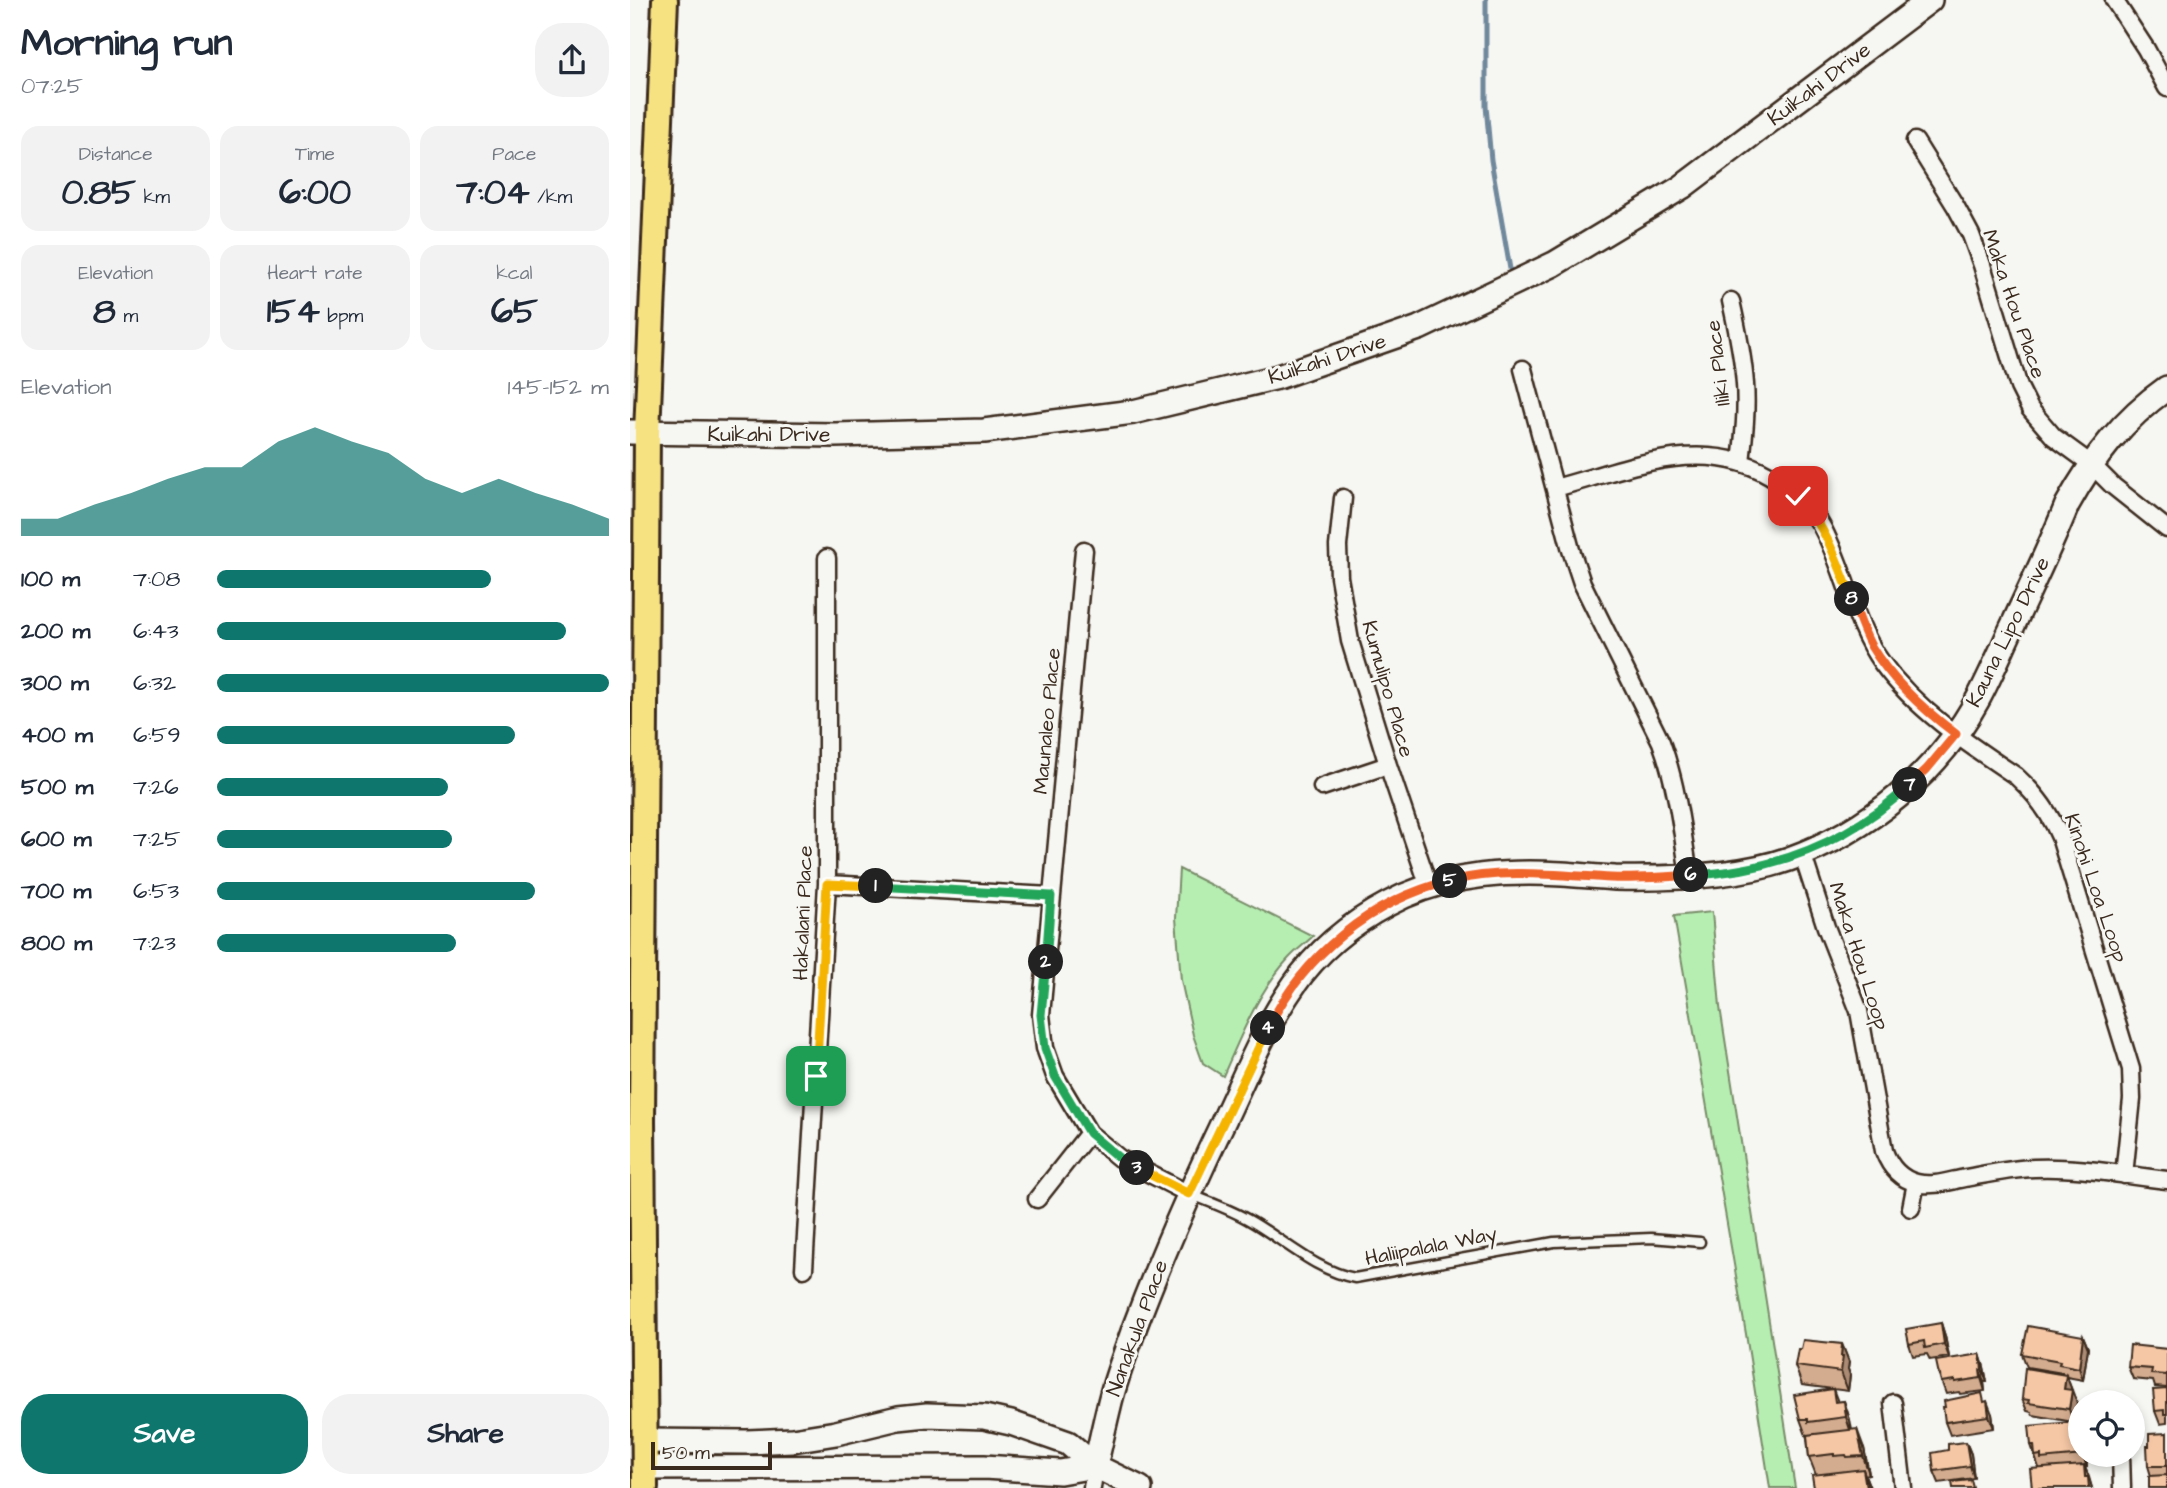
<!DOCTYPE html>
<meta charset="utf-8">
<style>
:root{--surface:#fff;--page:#f2f2f3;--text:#1f2937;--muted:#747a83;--accent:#0f766e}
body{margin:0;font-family:"Architects Daughter",sans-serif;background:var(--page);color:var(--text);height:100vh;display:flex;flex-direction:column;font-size:26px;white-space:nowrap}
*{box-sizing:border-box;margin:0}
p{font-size:23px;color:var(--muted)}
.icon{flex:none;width:38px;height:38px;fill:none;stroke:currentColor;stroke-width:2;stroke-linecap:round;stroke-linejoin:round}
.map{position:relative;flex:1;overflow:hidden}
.details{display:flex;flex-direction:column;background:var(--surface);width:630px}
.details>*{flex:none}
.buttons{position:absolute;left:1438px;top:1390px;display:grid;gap:14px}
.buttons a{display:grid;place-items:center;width:77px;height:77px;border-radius:50%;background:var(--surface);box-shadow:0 4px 10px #0003;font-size:35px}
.scale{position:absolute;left:21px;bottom:18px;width:121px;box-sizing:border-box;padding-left:7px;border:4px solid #3b2a1e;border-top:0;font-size:19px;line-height:24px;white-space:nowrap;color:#3b2a1e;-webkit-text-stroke:5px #f6f6f2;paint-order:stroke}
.pin{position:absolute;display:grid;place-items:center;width:60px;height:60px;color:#fff;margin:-30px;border-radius:14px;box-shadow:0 4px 10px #0006}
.km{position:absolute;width:35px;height:35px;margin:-18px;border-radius:50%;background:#222;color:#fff;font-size:19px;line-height:35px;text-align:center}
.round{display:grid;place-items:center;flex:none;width:74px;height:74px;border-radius:28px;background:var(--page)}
.summary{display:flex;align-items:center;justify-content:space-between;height:119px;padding:0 21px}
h1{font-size:38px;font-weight:700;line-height:52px}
.stats{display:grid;grid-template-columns:repeat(3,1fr);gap:10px;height:119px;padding:7px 21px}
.stats div{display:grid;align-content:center;border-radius:18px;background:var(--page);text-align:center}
.stats b{font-size:35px;font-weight:700}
.stats small{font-size:19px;font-weight:400}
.stats p{font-size:19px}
.chart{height:196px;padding:14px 21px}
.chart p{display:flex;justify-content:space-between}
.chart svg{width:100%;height:126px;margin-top:7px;fill:var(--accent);opacity:.7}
.action{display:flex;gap:14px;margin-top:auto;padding:14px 21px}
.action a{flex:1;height:80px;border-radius:28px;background:var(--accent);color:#fff;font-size:28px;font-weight:700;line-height:80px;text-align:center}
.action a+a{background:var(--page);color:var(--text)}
ul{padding:0 21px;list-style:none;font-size:23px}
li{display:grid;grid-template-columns:112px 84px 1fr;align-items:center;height:52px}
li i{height:18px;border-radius:9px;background:var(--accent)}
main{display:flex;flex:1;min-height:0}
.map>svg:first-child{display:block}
</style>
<main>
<section class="details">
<div class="summary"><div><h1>Morning run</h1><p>07:25</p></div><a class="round"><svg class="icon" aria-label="share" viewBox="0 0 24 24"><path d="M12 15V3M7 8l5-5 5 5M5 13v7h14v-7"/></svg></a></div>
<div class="stats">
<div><p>Distance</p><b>0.85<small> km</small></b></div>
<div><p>Time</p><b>6:00</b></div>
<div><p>Pace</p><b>7:04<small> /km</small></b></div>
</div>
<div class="stats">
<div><p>Elevation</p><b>8<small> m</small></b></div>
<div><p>Heart rate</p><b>154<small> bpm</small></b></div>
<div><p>kcal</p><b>65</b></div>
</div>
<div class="chart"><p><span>Elevation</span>145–152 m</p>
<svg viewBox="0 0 160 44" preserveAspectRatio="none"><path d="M0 44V38L10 38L20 33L30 29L40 24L50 20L60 20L70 11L80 6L90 11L100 15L110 24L120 29L130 24L140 29L150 33L160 38V44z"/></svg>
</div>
<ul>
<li><b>100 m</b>7:08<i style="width:70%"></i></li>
<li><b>200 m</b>6:43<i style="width:89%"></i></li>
<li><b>300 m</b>6:32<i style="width:100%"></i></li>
<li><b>400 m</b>6:59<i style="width:76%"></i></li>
<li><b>500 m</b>7:26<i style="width:59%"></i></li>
<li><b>600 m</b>7:25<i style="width:60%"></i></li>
<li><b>700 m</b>6:53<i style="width:81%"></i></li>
<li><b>800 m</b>7:23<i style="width:61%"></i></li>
</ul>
<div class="action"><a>Save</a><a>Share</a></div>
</section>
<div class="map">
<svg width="1537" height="1488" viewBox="0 0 1537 1488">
<rect width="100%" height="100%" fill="#f6f6f2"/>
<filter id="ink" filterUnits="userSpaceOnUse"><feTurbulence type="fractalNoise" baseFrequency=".0143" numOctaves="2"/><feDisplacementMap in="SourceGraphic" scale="14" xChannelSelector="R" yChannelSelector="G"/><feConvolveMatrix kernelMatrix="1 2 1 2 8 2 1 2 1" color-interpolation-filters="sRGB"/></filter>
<g filter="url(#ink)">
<path fill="#b6eeb2" stroke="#788c68" stroke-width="2" d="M549 869 683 936C675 944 666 950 659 958 628 991 611 1036 593 1076L573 1063 563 1035 551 980 546 918Z
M1082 912 1090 1007 1165 1488H1140L1116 1334 1044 916Z"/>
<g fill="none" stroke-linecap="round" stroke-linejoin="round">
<path stroke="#6f889c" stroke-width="5" d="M856 0V106L861 160 880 269"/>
<g stroke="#3b2a1e" stroke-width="13">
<path id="lane" d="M562 1195C580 1202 599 1209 617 1219 652 1238 685 1271 725 1278L924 1242 1021 1238 1070 1242"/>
</g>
<g stroke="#3b2a1e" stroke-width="21">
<path id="street" d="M1484 0 1516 49 1537 88
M1285 141 1326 207 1341 235 1352 265 1389 387 1400 409 1424 437 1461 464 1483 486 1537 529
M1101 301C1107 328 1113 356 1115 384 1117 410 1114 436 1111 462
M893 369 941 550 952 583 1031 742C1047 785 1052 830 1059 875
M925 488C1000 468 1078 432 1149 481 1170 495 1187 514 1197 537 1217 578 1225 626 1252 663 1286 710 1338 744 1386 776 1406 794 1420 813 1430 837L1501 1069 1502 1099 1494 1175
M713 498 708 546 709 577 720 641 758 765 799 887
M454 550 411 1015 415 1048 425 1076 459 1133 489 1158 559 1194
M692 787 758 765
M1172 853 1196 927 1229 1011 1254 1151C1260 1167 1270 1179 1287 1183 1303 1187 1319 1181 1335 1178 1357 1174 1380 1169 1404 1168 1448 1166 1493 1175 1537 1180
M197 884 421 896
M407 1199 459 1133
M1281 1208 1286 1183
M174 1269 197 884V558
M1263 1403 1273 1488
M1491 1454 1492 1488
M462 1488 465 1466"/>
</g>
<g stroke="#3b2a1e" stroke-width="28">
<path id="secondary" d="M0 432 205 435 354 431 503 412 648 377 789 328 924 264 1052 187 1300 0
M14 1441 117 1442 162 1440 206 1433 268 1418 297 1415 354 1417 381 1423 438 1443 465 1466 510 1488
M465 1466C470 1446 474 1426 479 1406 485 1379 496 1353 505 1326 532 1254 563 1185 596 1116 619 1067 639 1017 672 974 698 941 735 914 774 896 824 874 878 871 932 874 949 875 967 877 985 878 1039 879 1108 877 1159 859 1238 831 1308 773 1348 699 1361 675 1372 648 1384 623 1402 584 1421 545 1437 505 1463 458 1493 419 1537 388
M14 1468 354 1467 430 1472 465 1466"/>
</g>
<g stroke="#3b2a1e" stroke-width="30">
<path id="primary" d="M15 1488 12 1121 17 433 35 0"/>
</g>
<use href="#lane" stroke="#f6f6f2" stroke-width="8"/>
<use href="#street" stroke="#f6f6f2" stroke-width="16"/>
<use href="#secondary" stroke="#f6f6f2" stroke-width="23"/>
<use href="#primary" stroke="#f7e281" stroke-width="24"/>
</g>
<path fill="#d3ab8e" stroke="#3b2a1e" stroke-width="2" d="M1311 1323 1315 1336 1319 1357 1300 1360 1297 1354 1283 1356 1279 1344Z
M1453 1336 1458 1348 1453 1380 1437 1377 1441 1388 1440 1390 1447 1403 1443 1422 1403 1415 1401 1412 1397 1411 1392 1399 1433 1375 1432 1373 1397 1367 1392 1354Z
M1212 1344 1219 1362 1218 1369 1220 1375 1218 1391 1172 1385 1165 1366 1171 1349Z
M1537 1349V1388L1525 1387 1523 1381 1503 1379 1498 1367Z
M1350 1354 1354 1367 1357 1382H1354L1355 1391 1330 1394 1329 1392 1316 1394 1309 1375Z
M1203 1389 1208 1402 1214 1401 1220 1420 1222 1430 1234 1448 1239 1474 1235 1475 1240 1488 1186 1475 1179 1457 1177 1438 1170 1419Z
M1537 1389V1423L1530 1424 1525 1411Z
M1362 1414 1364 1428 1320 1435 1315 1422Z
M1537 1433V1488L1521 1476 1518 1466 1519 1446Z
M1446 1435 1456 1454 1457 1467H1455L1462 1488H1402L1409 1468 1401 1445Z
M1336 1442 1341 1454 1344 1478 1309 1483 1304 1471 1318 1450Z"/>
<path fill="#ac8b74" stroke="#3b2a1e" stroke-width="2" d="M1311 1323 1315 1336 1319 1357 1314 1344Z
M1453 1336 1458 1348 1453 1380 1449 1368Z
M1212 1344 1219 1362 1218 1369 1220 1375 1218 1391 1211 1372V1356Z
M1350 1354 1354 1367 1357 1382 1352 1369Z
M1350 1370 1354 1382 1355 1391 1351 1378Z
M1436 1375 1441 1388 1438 1401 1434 1389Z
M1442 1390 1447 1403 1443 1422 1439 1409Z
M1214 1401 1220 1420 1222 1436 1216 1417Z
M1357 1401 1362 1414 1364 1428 1359 1416Z
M1227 1429 1234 1448 1239 1474 1233 1456Z
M1336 1442 1341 1454 1344 1478 1340 1466Z
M1452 1454H1456L1457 1467Z
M1454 1465 1459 1477 1462 1488H1459L1455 1477Z
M1233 1469 1240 1488H1237L1235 1481Z"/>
<path fill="#f5c7a5" stroke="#3b2a1e" stroke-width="2" d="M1311 1323 1314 1344 1295 1348 1294 1341 1279 1344 1276 1329Z
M1398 1326 1453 1336 1449 1368 1429 1364 1430 1361 1392 1354Z
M1173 1340 1212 1344 1211 1356H1213L1211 1372 1165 1366 1168 1349H1171Z
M1500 1345 1537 1349V1375L1521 1374 1522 1369 1498 1367Z
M1350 1354 1352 1369 1350 1370 1351 1378 1325 1382V1380L1311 1382 1310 1375H1309L1306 1361Z
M1395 1368 1436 1375 1434 1389 1442 1390 1439 1409 1398 1403 1399 1400 1392 1399Z
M1203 1389 1205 1402 1214 1401 1216 1417 1178 1422V1419H1170L1164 1395Z
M1537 1389V1414H1534V1410L1525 1411 1523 1390Z
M1352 1393 1354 1402 1357 1401 1359 1416 1315 1422 1313 1407H1315L1314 1401Z
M1441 1422 1443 1435H1450L1451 1454 1453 1455 1411 1459V1455L1405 1456 1404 1445H1401L1399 1426Z
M1227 1429 1233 1456 1217 1457 1216 1455 1204 1456V1454L1179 1457 1177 1435Z
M1537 1433V1466H1518L1517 1446H1519V1434Z
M1336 1442 1340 1466 1304 1471 1302 1453 1318 1450V1444Z
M1454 1465 1455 1477H1458L1459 1488H1402L1400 1469Z
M1233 1469 1235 1481H1236L1237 1488H1184L1182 1475Z
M1537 1475V1488H1519V1476Z
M1341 1480 1343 1488H1323L1322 1482Z"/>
</g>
<g fill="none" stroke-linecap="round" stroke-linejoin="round" filter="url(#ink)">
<g stroke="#fff" stroke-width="14">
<path id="split-1" d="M186 1076 197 884 246 886"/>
</g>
<g stroke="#fff" stroke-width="14">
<path id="split-2" d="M246 886 421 896 416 962"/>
</g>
<g stroke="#fff" stroke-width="14">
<path id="split-3" d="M416 962 411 1015 415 1048 425 1076 459 1133 489 1158 507 1168"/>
</g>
<g stroke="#fff" stroke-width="14">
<path id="split-4" d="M507 1168 559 1194 638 1028"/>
</g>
<g stroke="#fff" stroke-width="14">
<path id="split-5" d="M638 1028C674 955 741 900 820 881"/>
</g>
<g stroke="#fff" stroke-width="14">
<path id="split-6" d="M820 881C874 868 927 875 981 878 1008 879 1035 877 1061 875"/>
</g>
<g stroke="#fff" stroke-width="14">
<path id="split-7" d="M1061 875C1145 871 1219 842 1280 785"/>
</g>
<g stroke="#fff" stroke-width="14">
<path id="split-8" d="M1222 599C1228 615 1233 631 1241 646 1261 680 1294 710 1326 734L1297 769 1280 785"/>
</g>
<g stroke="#fff" stroke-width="14">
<path id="split-9" d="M1168 496C1196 527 1207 561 1222 599"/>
</g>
<use href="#split-1" stroke="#f5b400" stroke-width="9"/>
<use href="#split-2" stroke="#22a559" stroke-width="9"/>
<use href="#split-3" stroke="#22a559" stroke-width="9"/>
<use href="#split-4" stroke="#f5b400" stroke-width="9"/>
<use href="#split-5" stroke="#f0652b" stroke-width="9"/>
<use href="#split-6" stroke="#f0652b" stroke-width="9"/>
<use href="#split-7" stroke="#22a559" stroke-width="9"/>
<use href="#split-8" stroke="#f0652b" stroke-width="9"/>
<use href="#split-9" stroke="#f5b400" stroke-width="9"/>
</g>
<g text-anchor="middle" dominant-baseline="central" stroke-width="6" stroke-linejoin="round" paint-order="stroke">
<g font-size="21" fill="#3b2a1e" stroke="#f6f6f2">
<text transform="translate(1189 84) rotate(-37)">Kuikahi Drive</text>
<text transform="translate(1384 304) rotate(71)">Maka Hou Place</text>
<text transform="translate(697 359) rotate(-18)">Kuikahi Drive</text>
<text transform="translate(1088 363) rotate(-97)">Iliki Place</text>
<text x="139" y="434">Kuikahi Drive</text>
<text transform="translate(1378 632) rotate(-64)">Kauna Lipo Drive</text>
<text transform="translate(758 689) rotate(74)">Kumulipo Place</text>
<text transform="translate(417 721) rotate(-85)">Maunaleo Place</text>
<text transform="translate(1466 888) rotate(71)">Kinohi Loa Loop</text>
<text transform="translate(173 913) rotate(-88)">Hakalani Place</text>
<text transform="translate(1229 956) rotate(72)">Maka Hou Loop</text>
<text transform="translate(801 1246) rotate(-11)">Haliipalala Way</text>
<text transform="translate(507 1328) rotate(-70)">Nanakula Place</text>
</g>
</g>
</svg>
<div class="buttons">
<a><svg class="icon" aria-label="locate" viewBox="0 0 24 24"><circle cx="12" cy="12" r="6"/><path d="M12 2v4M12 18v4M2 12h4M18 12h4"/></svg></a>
</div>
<div class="scale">50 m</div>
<div class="pin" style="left:186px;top:1076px;background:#1e9e55"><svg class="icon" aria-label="arrive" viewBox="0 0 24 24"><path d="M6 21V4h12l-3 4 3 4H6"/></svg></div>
<div class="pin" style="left:1168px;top:496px;background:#d93025"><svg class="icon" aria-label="check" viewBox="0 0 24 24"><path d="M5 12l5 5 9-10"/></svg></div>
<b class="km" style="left:246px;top:886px">1</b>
<b class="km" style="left:416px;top:962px">2</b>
<b class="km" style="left:507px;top:1168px">3</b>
<b class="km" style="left:638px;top:1028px">4</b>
<b class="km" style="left:820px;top:881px">5</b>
<b class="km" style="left:1061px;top:875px">6</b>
<b class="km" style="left:1280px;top:785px">7</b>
<b class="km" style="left:1222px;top:599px">8</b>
</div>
</main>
